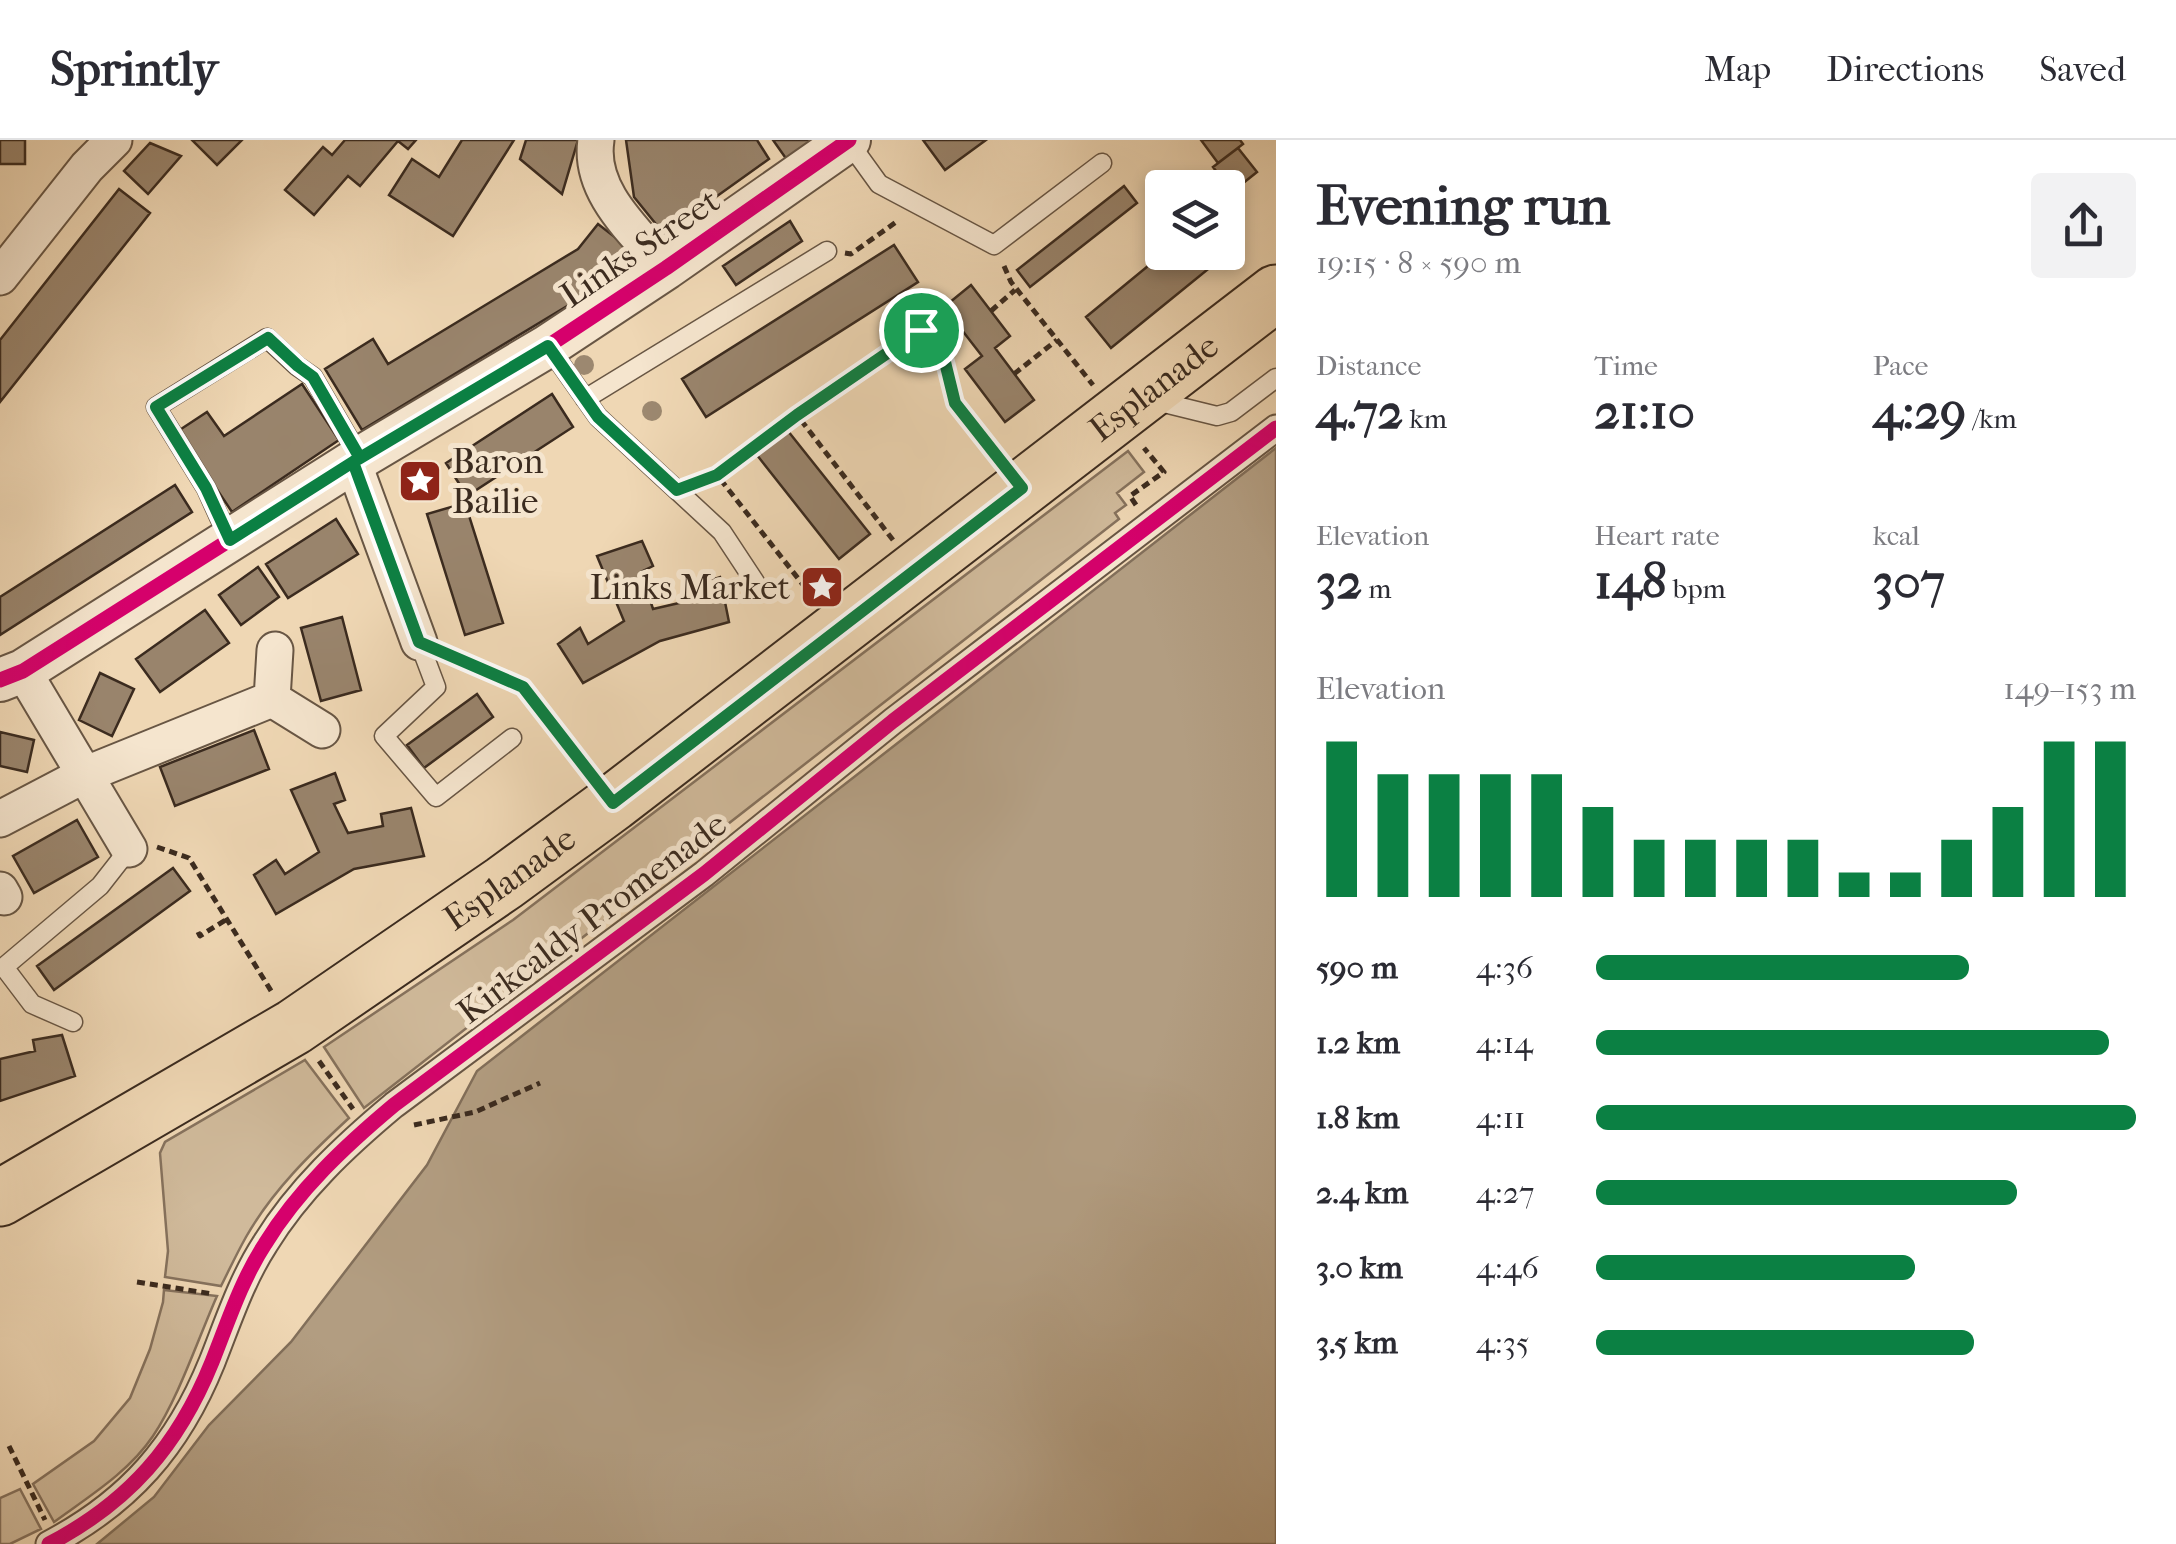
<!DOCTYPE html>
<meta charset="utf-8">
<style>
:root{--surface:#fff;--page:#f2f2f3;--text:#2b2b33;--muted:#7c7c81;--line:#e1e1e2;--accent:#0b8043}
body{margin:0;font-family:"IM FELL French Canon",serif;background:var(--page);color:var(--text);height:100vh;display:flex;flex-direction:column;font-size:38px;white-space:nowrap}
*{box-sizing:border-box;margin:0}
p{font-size:32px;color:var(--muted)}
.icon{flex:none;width:55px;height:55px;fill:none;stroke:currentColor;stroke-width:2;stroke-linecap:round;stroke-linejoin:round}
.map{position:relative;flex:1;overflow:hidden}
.sheet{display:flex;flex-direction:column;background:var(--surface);width:900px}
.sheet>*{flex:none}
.fabs{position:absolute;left:1145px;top:30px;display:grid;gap:20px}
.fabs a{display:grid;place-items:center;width:100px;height:100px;border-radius:10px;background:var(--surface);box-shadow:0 5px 15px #0003;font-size:50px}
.pin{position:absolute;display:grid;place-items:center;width:85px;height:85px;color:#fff;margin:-42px;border:5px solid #fff;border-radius:50%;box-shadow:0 2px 10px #0007}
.round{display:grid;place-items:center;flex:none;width:105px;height:105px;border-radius:10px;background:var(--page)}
.head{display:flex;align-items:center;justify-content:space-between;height:170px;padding:0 40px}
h1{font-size:55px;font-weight:800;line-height:75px}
.metrics{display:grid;grid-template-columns:repeat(3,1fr);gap:15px;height:170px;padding:10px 40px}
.metrics div{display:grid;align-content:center}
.metrics b{font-size:50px;font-weight:800}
.metrics small{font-size:28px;font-weight:400}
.metrics p{font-size:28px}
.chart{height:280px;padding:20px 40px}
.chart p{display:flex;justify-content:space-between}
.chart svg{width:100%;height:180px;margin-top:10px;stroke:var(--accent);stroke-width:6}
ul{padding:0 40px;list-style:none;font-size:32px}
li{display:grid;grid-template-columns:160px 120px 1fr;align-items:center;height:75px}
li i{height:25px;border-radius:12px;background:var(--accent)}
header{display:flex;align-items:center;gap:60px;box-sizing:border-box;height:140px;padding:0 50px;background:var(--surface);border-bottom:2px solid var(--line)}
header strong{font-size:48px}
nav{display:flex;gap:55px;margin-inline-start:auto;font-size:35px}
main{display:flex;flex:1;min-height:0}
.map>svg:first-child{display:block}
</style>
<header>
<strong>Sprintly</strong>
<nav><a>Map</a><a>Directions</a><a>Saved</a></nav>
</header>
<main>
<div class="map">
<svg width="1276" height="1404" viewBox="0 0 1276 1404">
<rect width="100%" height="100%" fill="#efd7b4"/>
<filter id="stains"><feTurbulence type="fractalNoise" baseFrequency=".002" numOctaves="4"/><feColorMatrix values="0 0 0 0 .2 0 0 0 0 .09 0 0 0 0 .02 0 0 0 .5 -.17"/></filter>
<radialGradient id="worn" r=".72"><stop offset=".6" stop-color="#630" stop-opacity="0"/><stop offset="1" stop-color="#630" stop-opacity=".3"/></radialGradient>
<path fill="#d0ba9b" stroke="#86725d" stroke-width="2.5" d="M1128 311 1144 332 1117 353 1126 365 1115 373 1119 379 364 968 324 907 513 780Z
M305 920 349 978C311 1013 272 1051 246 1097 237 1113 229 1130 221 1146L165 1137 168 1111 160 1013 165 1002Z
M164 1150 217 1156C198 1199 178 1259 153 1296 129 1332 88 1357 54 1382L33 1344 94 1301 130 1258 150 1209 163 1162Z
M20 1349 41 1389 10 1404H0V1358Z"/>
<path fill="#b29d81" stroke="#826f5a" stroke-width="2.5" d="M1276 308V1404H97L154 1357 209 1285 291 1202 427 1025 477 931Z"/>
<path fill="#99846c" stroke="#3b2b1f" stroke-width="2.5" d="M0 0H25V24H0Z
M192 0H242L217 25Z
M345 0H416L408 9 398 1 360 46 348 36 314 75 285 50 323 7 332 15Z
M462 0H514L453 96 389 55 412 19 439 37Z
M526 0H578L562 54 520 19Z
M626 0H757L769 19 664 94 634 57Z
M773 0H830L792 27Z
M923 0H986L945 30Z
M1201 0H1240L1243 4 1218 23Z
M150 3 181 16 148 54 124 31Z
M1238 8 1257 32 1232 52 1213 27Z
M1124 46 1137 63 1030 147 1017 130Z
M119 49 150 73 0 262V200Z
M790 81 802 101 736 145 723 126Z
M598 84 625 105 636 122 602 145 362 290 325 229 373 199 388 224 578 109Z
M1228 100 1234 108 1111 208 1086 177 1165 112H1228Z
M894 105 918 142 706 277 682 239Z
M971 145 1010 196 995 208 1034 260 1005 282 965 229 982 216 944 167Z
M302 244 339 300 232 372 178 291 207 272 224 296Z
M552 254 573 287 467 356 446 323Z
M784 286 870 394 839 419 753 310Z
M175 345 192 372 0 495V457Z
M465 363 503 483 465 495 427 374Z
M336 379 358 414 288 458 266 424Z
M642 401 653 426 641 432 653 469 692 460 689 447 720 437 729 482 660 501 583 543 558 504 580 488 588 504 624 481 597 416Z
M258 427 279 457 241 485 219 455Z
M205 470 229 503 160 552 136 519Z
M342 477 361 550 321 561 301 488Z
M100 533 134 549 112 596 79 580Z
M477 554 493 577 424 628 407 605Z
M254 590 269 629 175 666 160 627Z
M0 592 34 600 27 632 0 626Z
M335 633 345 660 334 664 348 693 383 686 381 674 411 668 424 716 354 729 276 774 254 735 276 720 285 734 319 712 291 650Z
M77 680 98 717 34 753 13 716Z
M173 728 190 751 54 850 37 826Z
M62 895 75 936 0 961V919L35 911 33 900Z"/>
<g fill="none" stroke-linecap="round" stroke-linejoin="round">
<g stroke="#685644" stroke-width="21">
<path id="service" d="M848 1 879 44 994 105 1102 23
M548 206 598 277 722 392 755 442
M585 259 827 111
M1156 261 1217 276 1231 272 1276 238
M229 399 206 348 156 267 267 198 297 226 313 237 360 318
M419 502 436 547 384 596 436 657 512 598
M73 882 32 864 4 827 100 746 129 709"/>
</g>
<g stroke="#685644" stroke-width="29">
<path id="pedestrian" d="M49 1404C129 1362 178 1306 212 1222 228 1182 241 1141 265 1104 298 1050 345 1006 394 965L704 734 893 581 1276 288"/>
</g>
<g stroke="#685644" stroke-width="39">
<path id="minor" d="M596 0C588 52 635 91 666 128
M0 137 87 27 114 0
M353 322 419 502
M275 510 272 559 322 590
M23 531 129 709
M0 679 84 635 272 559
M0 750 4 757"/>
</g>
<g stroke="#685644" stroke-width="46">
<path id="tertiary" d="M0 540 23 531 353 322 548 206 666 128 849 0"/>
</g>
<g stroke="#3b2b1f" stroke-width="59">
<g id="primary">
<path id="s1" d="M0 1058 294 887 504 743 613 663 1276 153"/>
</g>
</g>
<path stroke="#3b2b1f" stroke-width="5" stroke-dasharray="8 5" stroke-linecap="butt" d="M845 113 851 114 899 80
M1004 126 1011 142 1093 245
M991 171 1015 150
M1014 234 1057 200
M717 335 797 275
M698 342 717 335 815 460
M1136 365 1130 356 1164 332 1144 308
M893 400 797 275 921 190 944 218 955 263 998 317
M449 515 523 547 589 633
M157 707 189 718 273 854
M198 792 200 796 227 779
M319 921 353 969
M414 985 475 972 540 943
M137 1142 213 1154
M9 1306 45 1380"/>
<use href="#service" stroke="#f5e5ce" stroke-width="18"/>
<use href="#pedestrian" stroke="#f5e5ce" stroke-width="25"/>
<use href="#minor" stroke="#f5e5ce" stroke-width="35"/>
<use href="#tertiary" stroke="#f5e5ce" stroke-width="42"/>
<use href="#primary" stroke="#efd7b4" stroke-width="55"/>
<g stroke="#f5e5ce" stroke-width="21">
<path id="cycleway" d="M0 540 23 531 353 322 548 206 666 128 849 0
M49 1404C129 1362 178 1306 212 1222 228 1182 241 1141 265 1104 298 1050 345 1006 394 965L704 734 893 581 1276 288"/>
</g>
<use href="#cycleway" stroke="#d6006c" stroke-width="15"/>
</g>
<g fill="#9c8870">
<circle cx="584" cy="225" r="10"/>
<circle cx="652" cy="271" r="10"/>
</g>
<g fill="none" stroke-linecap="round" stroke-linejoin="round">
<g stroke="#fff" stroke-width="20">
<path id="route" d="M921 190 797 275 717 335 677 350 598 277 548 206 360 318 353 322 230 400 206 348 156 267 268 198 298 226 313 237 360 318 353 322 419 502 523 547 613 663 1022 348 955 263 944 218 921 190"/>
</g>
<use href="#route" stroke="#0b8043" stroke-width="12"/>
</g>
<defs>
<g id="sight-square" transform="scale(2.25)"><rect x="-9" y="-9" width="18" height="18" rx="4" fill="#8f2418" stroke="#f5e5ce"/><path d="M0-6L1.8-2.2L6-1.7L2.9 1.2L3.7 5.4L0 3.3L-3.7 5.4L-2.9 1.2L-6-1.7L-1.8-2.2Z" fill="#fff"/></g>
</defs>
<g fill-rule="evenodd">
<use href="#sight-square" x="420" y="341"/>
<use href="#sight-square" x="822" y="447"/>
</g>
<g text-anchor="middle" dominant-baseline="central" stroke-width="10" stroke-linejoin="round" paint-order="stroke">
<g font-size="35" fill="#3b2b1f" stroke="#f5e5ce">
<text transform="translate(640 108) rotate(-34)">Links Street</text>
<text stroke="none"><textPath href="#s1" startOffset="1412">Esplanade</textPath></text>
<text stroke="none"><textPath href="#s1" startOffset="602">Esplanade</textPath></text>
<text transform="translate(592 778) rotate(-37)">Kirkcaldy Promenade</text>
</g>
<g font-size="35" fill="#3b2b1f" stroke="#f5e5ce" text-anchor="start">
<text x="452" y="321">Baron<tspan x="452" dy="40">Bailie</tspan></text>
<text x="790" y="447" text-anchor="end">Links Market</text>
</g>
</g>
<rect width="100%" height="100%" filter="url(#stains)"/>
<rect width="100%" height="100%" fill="url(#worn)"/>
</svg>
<div class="fabs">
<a><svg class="icon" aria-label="layers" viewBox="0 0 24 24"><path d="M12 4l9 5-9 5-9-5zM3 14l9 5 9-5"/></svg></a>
</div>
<div class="pin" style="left:921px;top:190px;background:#1e9e55"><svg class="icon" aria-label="arrive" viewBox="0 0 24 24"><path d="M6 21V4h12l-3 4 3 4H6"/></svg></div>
</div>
<section class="sheet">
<div class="head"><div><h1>Evening run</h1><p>19:15 · 8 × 590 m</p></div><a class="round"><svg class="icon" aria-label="share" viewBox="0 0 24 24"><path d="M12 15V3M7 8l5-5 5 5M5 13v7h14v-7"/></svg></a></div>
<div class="metrics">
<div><p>Distance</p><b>4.72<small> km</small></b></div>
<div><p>Time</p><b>21:10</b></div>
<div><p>Pace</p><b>4:29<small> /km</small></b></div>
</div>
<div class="metrics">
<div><p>Elevation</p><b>32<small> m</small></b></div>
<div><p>Heart rate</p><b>148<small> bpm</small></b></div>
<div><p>kcal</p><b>307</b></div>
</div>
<div class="chart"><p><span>Elevation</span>149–153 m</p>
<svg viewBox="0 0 160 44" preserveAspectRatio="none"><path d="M5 44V6M15 44V14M25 44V14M35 44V14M45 44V14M55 44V22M65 44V30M75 44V30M85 44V30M95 44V30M105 44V38M115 44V38M125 44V30M135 44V22M145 44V6M155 44V6"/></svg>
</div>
<ul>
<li><b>590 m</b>4:36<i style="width:69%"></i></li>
<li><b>1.2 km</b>4:14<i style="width:95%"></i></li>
<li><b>1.8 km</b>4:11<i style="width:100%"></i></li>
<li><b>2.4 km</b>4:27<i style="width:78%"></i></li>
<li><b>3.0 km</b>4:46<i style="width:59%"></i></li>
<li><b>3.5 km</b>4:35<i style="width:70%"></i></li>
</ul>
</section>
</main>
